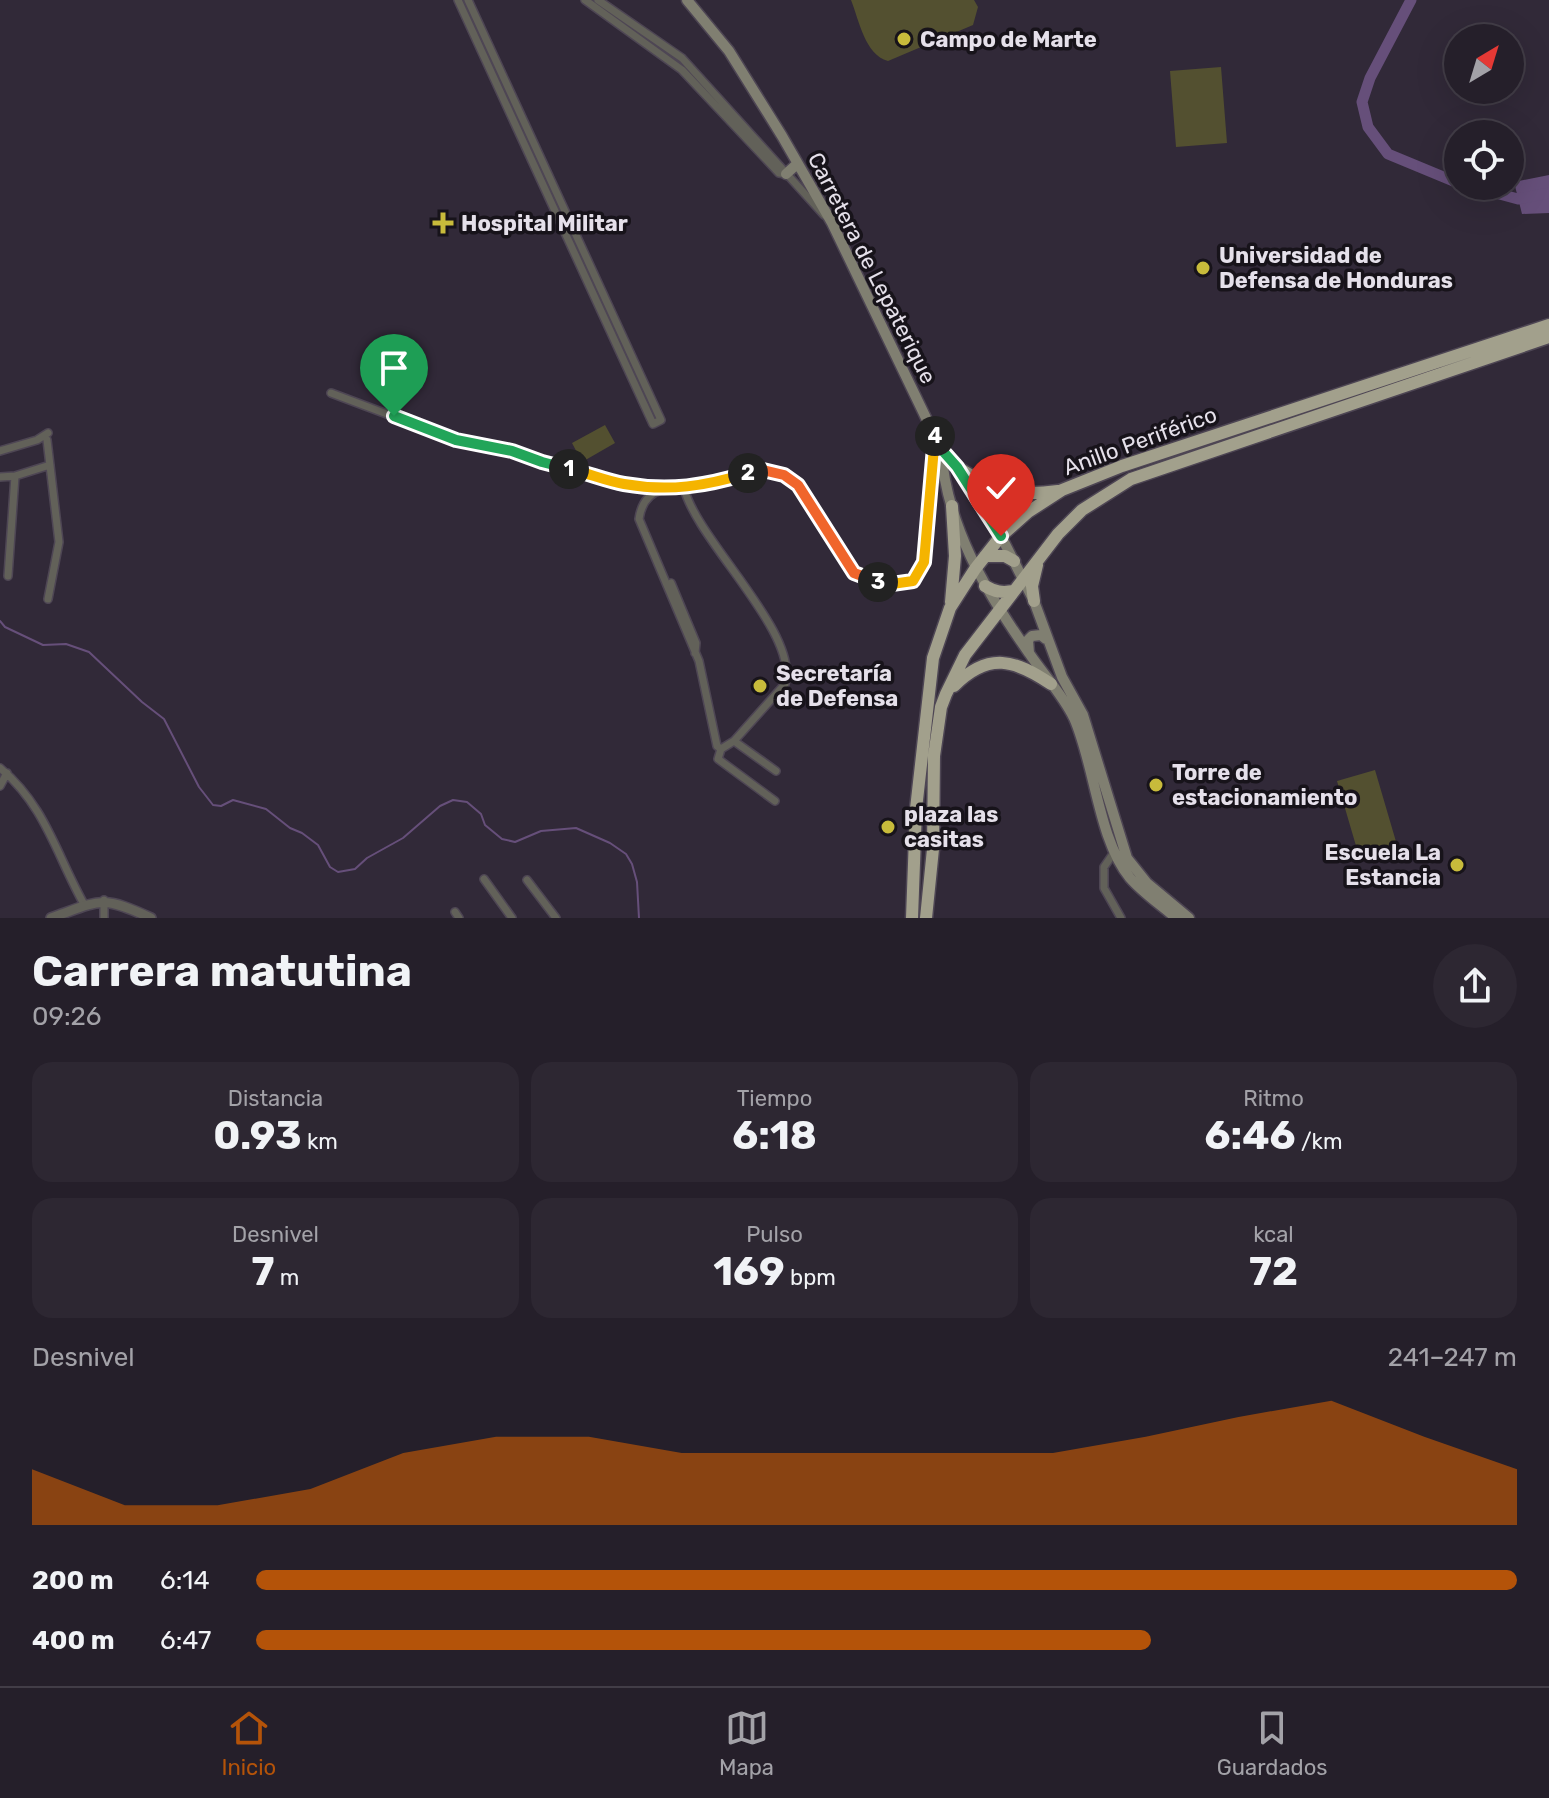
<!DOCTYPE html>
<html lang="es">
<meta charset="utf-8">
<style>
:root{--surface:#251f2a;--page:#2d2732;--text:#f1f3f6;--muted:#a3a2a8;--line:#423d47;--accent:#b45309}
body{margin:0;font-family:Rubik,sans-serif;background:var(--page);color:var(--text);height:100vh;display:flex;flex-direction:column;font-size:30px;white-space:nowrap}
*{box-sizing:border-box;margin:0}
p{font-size:26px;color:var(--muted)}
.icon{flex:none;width:44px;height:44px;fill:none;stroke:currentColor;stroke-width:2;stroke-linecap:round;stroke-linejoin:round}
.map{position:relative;height:918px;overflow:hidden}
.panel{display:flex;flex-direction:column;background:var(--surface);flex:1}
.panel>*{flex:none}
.needle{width:52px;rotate:38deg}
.tools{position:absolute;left:1444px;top:24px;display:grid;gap:16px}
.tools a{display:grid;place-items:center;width:80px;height:80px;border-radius:50%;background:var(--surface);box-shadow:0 8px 32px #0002,0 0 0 2px var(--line);font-size:40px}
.pin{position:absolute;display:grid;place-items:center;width:68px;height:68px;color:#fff;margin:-82px -34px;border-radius:50% 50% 50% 0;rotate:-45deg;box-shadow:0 0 8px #0007}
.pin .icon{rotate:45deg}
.km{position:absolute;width:40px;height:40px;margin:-20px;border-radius:50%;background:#222;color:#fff;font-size:22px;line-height:40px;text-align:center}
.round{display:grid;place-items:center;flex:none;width:84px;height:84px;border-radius:42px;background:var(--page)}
.summary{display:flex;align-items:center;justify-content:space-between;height:136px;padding:0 32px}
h1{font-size:44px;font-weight:700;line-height:60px}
.stats{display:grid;grid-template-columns:repeat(3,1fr);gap:12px;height:136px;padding:8px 32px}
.stats div{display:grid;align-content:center;border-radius:20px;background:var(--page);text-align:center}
.stats b{font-size:40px;font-weight:700}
.stats small{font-size:22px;font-weight:400}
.stats p{font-size:22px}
.chart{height:224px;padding:16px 32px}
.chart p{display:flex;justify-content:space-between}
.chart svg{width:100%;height:144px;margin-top:8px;fill:var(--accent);opacity:.7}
ul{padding:0 32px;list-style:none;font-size:26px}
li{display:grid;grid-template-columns:128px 96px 1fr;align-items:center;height:60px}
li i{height:20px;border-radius:10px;background:var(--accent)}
.tabs{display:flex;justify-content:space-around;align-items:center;height:112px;border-top:2px solid var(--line);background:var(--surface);font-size:22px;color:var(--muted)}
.tabs a{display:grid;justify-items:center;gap:4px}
.tabs .current{color:var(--accent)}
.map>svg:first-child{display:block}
</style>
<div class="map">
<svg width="1549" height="918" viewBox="0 0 1549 918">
<rect width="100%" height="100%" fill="#312938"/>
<path fill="#535030" d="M851 0H974L978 7 973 25 888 61C865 55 859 20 851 0Z
M1221 67 1227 143 1176 147 1170 71Z
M605 425 615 443 582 462 572 443Z
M1375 770 1397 845 1359 856 1337 781Z"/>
<path fill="#664f7a" d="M1549 175V213L1522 214 1514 182Z"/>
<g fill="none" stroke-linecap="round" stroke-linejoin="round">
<path stroke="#664f7a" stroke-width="2" d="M0 621 5 627 43 645 66 644 89 652 142 702 164 719 199 787 213 805 221 806 233 800 266 809 290 828 302 833 318 845 330 867 338 872 355 869 367 858 403 838 440 806 453 800 467 802 481 814 485 825 502 839 515 842 541 831 576 828 610 843 626 854 632 864 637 882 639 918"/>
<path stroke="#664f7a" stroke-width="11" d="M1411 0 1370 78 1362 102 1368 127 1388 154 1458 183
M1470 186 1518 199 1549 193"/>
<g stroke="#4e4654" stroke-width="10">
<path id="minor" d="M458 0 653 424 661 420 468 0
M585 0 682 70 779 173 786 174
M598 0 682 58 824 215
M331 393 456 440 512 451 542 462 621 484 663 490 709 485 763 470 784 475 804 492 854 573C873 583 892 587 913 581L924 562 935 440
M47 440 59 542 48 599
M0 451 37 440 48 433
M0 477 15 476 50 465
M661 490C648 494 641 505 639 519L699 661 717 746 721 749 734 741 785 684C800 633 697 541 684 488
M8 576 15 476
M671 583 696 643 695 653
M734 741 776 771
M721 749 718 759 775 801
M0 768C46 806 57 857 85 906
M0 786 7 773
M1115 851 1104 867V888L1121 918
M484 879 512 918
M527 880 556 918
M455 912 459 918
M104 918V900"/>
</g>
<g stroke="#4e4654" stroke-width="12">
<path id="tertiary" d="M51 918C101 900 101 895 151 918"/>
</g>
<g stroke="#4e4654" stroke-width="13">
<path id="secondary" d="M687 0 729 51 782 136 832 223 941 449 957 467 1001 536 1034 601 1062 677 1083 715 1127 858 1147 883 1189 918
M786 174 797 164
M941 449C946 525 986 592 1029 653 1043 674 1063 695 1074 718 1095 765 1098 839 1130 878 1143 893 1161 905 1176 918
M1029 653 1028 640 1032 636 1041 635 1046 639"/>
</g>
<g stroke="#4e4654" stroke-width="15">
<path id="trunk" d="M957 467C995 491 1014 497 1058 491
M985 556H1005L1014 561
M985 586C995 592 1002 593 1014 591
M1034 601 1032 586 1037 565
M951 602 955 556 952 506
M954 686C989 651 1015 660 1051 684
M912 918 916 809 933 658 950 608 975 569 1001 536 1028 512 1062 490 1122 466 1549 325
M926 918 933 849 934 756 941 707 946 694 965 655 1058 534 1082 510 1131 479 1549 337"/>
</g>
<use href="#minor" stroke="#626159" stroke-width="7"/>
<use href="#tertiary" stroke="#626159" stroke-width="9"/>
<use href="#secondary" stroke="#807f71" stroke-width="10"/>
<use href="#trunk" stroke="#a2a08c" stroke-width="12"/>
</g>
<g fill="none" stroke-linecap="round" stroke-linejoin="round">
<g stroke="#fff" stroke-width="16">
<path id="split-1" d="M394 416 456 440 512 451 542 462 569 469"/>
</g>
<g stroke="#fff" stroke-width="16">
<path id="split-2" d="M569 469C588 473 606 481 624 484 669 492 706 486 748 473"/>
</g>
<g stroke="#fff" stroke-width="16">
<path id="split-3" d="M748 473 763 470 784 475 798 485 854 573 878 582"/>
</g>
<g stroke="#fff" stroke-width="16">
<path id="split-4" d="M878 582 892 584 913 581 924 562 935 436"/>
</g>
<g stroke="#fff" stroke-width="16">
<path id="split-5" d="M935 436 941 449 957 467 1001 536"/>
</g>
<use href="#split-1" stroke="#22a559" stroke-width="10"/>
<use href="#split-2" stroke="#f5b400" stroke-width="10"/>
<use href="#split-3" stroke="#f0652b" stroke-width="10"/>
<use href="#split-4" stroke="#f5b400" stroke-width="10"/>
<use href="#split-5" stroke="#22a559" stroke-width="10"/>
</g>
<g fill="#c8bb3b" stroke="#17131a" stroke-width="3">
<circle cx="904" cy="39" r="8"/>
<path d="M439 211h8v8h8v8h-8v8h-8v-8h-8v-8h8z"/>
<circle cx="1203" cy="268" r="8"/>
<circle cx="760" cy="686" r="8"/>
<circle cx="1156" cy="785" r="8"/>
<circle cx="888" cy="827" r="8"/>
<circle cx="1457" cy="865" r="8"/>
</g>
<g text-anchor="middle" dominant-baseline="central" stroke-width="7" stroke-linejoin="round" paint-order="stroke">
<g font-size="22" font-weight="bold" fill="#e5e0ea" stroke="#17131a" text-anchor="start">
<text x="920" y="39">Campo de Marte</text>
<text x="461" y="223">Hospital Militar</text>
<text x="1219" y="255">Universidad de<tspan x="1219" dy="25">Defensa de Honduras</tspan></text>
<text x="776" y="673">Secretaría<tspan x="776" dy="25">de Defensa</tspan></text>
<text x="1172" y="772">Torre de<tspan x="1172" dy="25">estacionamiento</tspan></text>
<text x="904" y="814">plaza las<tspan x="904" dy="25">casitas</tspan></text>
<text x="1441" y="852" text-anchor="end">Escuela La<tspan x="1441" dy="25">Estancia</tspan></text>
</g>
<g font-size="22" fill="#e5e0ea" stroke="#17131a">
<text transform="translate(872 268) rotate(63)">Carretera de Lepaterique</text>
<text transform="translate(1140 441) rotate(-20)">Anillo Periférico</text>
</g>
</g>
</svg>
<div class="tools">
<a><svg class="needle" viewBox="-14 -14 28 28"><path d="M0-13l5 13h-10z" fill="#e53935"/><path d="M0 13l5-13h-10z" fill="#a3a2a8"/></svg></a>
<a><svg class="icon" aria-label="locate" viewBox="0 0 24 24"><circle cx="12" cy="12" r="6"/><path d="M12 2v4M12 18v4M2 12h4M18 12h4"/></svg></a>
</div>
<div class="pin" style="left:394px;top:416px;background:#1e9e55"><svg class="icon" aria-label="arrive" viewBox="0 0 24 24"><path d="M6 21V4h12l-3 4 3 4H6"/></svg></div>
<div class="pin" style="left:1001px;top:536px;background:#d93025"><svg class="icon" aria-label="check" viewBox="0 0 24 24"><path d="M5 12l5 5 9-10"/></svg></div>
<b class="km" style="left:569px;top:469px">1</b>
<b class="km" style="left:748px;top:473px">2</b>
<b class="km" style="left:878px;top:582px">3</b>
<b class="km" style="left:935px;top:436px">4</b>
</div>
<section class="panel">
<div class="summary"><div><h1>Carrera matutina</h1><p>09:26</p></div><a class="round"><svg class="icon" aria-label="share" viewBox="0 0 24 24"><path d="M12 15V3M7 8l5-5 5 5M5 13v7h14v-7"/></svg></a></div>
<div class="stats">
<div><p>Distancia</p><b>0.93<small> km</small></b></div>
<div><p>Tiempo</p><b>6:18</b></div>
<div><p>Ritmo</p><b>6:46<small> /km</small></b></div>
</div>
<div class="stats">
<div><p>Desnivel</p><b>7<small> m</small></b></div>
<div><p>Pulso</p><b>169<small> bpm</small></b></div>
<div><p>kcal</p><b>72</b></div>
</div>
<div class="chart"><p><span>Desnivel</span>241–247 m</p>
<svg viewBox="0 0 160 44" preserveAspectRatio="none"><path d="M0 44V27L10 38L20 38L30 33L40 22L50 17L60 17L70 22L80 22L90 22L100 22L110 22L120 17L130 11L140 6L150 17L160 27V44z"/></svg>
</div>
<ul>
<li><b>200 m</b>6:14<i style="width:100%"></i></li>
<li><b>400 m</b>6:47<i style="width:71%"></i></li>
</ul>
</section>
<nav class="tabs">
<a class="current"><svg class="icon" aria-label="home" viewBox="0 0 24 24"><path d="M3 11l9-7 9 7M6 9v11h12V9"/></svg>Inicio</a>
<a><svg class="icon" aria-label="map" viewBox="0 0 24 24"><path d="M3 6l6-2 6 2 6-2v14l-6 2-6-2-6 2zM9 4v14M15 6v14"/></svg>Mapa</a>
<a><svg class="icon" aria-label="saved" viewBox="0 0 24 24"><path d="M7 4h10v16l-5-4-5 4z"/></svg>Guardados</a>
</nav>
